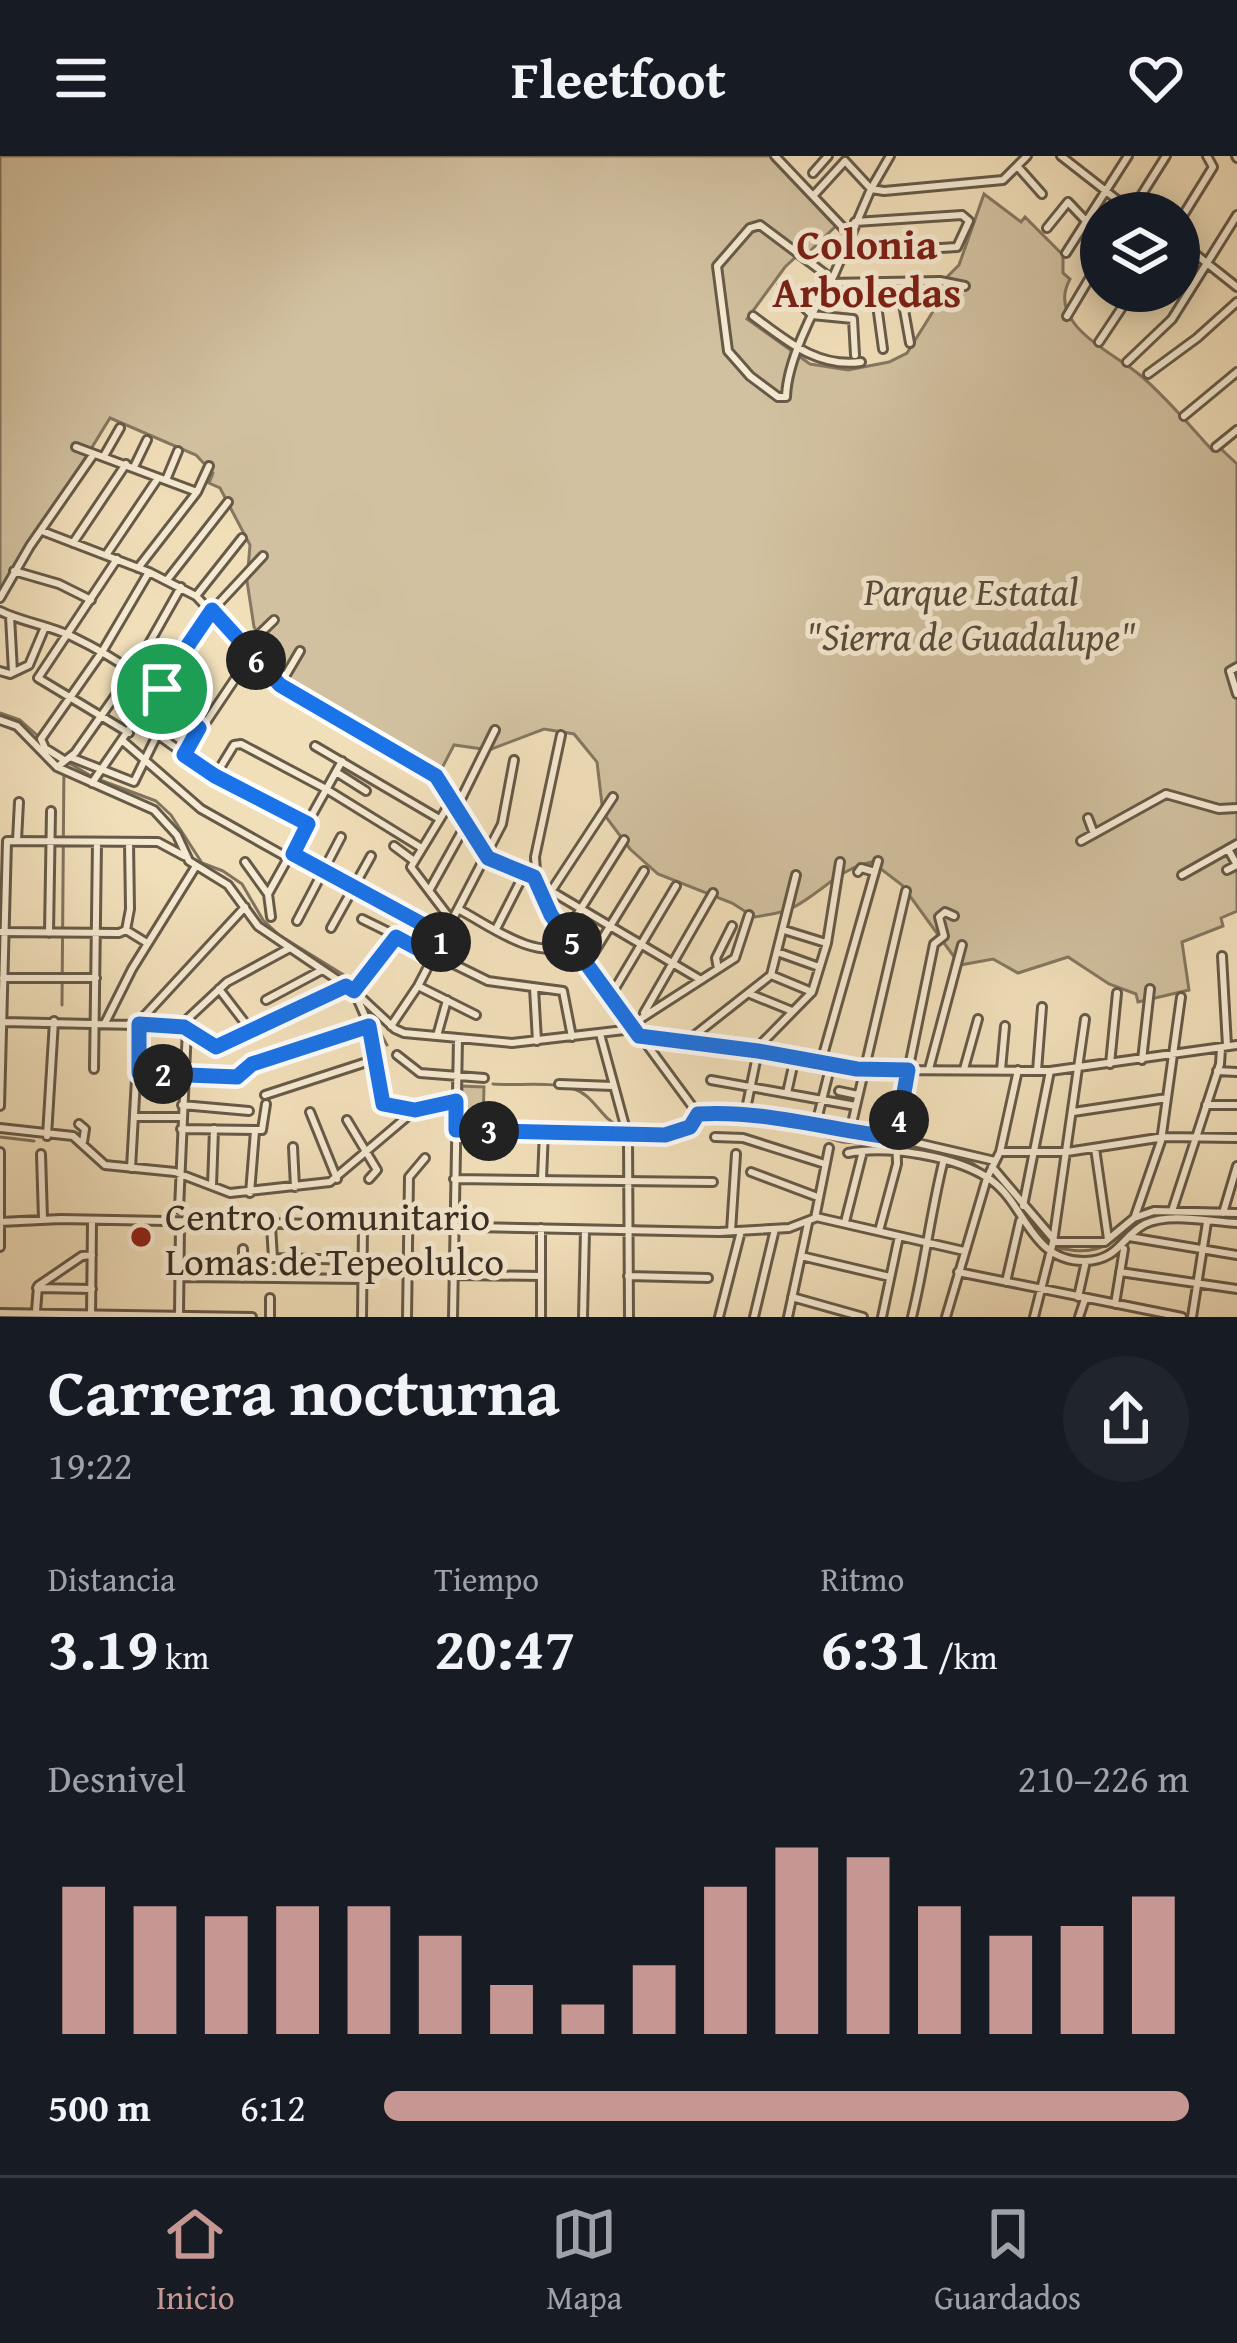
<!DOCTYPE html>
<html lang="es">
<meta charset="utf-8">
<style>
:root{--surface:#171b24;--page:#20242c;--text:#f1f3f6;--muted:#9ea1a6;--line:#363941;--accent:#c59692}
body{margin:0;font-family:"Gentium Book Plus",serif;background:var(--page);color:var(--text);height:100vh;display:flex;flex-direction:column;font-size:45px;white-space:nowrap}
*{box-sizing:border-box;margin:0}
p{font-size:39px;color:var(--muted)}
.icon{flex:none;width:66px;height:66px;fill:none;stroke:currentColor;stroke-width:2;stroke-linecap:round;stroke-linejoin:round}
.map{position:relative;height:1161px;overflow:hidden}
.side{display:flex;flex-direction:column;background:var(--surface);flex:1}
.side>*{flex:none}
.fabs{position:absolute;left:1080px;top:36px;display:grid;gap:24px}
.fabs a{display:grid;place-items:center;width:120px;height:120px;border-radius:50%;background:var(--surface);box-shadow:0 6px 30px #0003;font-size:60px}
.pin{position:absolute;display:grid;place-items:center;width:102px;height:102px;color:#fff;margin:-51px;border:6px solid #fff;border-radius:50%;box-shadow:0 3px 12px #0007}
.km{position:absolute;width:60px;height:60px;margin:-30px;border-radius:50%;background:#222;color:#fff;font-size:33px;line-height:60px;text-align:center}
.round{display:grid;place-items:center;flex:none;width:126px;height:126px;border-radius:63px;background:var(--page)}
.head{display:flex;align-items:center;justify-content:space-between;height:204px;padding:0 48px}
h1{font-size:66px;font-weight:600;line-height:90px}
.metrics{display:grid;grid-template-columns:repeat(3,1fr);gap:18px;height:204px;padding:12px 48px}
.metrics div{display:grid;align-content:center}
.metrics b{font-size:60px;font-weight:600}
.metrics small{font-size:33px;font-weight:400}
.metrics p{font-size:33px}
.chart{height:336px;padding:24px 48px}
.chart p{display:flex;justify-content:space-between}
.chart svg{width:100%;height:216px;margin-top:12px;stroke:var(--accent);stroke-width:6}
ul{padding:0 48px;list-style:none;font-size:39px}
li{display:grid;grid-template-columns:192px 144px 1fr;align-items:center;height:90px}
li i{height:30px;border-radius:15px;background:var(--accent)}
header{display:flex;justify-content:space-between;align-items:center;height:156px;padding:0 48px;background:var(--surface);font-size:54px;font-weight:600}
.menu{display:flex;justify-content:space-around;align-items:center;height:168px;border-top:3px solid var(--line);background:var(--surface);font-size:33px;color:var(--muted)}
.menu a{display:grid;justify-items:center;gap:6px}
.menu .on{color:var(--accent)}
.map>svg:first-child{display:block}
</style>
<header><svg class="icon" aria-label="menu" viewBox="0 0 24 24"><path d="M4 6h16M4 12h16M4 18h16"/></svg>Fleetfoot<svg class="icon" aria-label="heart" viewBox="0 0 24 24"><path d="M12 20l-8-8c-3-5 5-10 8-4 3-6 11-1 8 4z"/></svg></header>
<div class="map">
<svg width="1237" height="1161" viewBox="0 0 1237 1161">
<rect width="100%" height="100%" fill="#f1dfba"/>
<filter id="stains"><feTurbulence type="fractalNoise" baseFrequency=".00167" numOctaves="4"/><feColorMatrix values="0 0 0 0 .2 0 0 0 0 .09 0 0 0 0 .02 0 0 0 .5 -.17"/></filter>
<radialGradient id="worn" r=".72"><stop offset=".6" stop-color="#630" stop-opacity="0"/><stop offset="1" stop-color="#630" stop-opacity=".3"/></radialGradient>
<path fill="#d2c1a0" stroke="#857761" stroke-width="3" d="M0 0H777L840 66 805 100 800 97 785 111 747 163 810 208 848 214 889 206 907 197 937 149 940 128 959 109 984 38 1021 66 1025 61 1063 99V117L1070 123C1045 168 1113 196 1140 219 1167 242 1189 269 1213 295L1220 292 1237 308V755L1221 762 1223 770 1182 786 1189 834 1138 846 1136 838 1109 828 1068 801 1018 817 993 803 960 809 902 729 872 706C840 712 822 736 794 751 782 757 768 759 754 761L732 747 658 718 630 693 603 657 597 606 574 578 544 573 489 594 454 589 441 614 288 526 254 471 247 425 250 389 220 332 209 327 213 317 196 299 110 262 0 441Z
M462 930 484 931 483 970H460Z"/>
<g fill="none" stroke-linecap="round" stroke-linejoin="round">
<path stroke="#81735e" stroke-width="3" d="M0 557 20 564 38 580
M100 624 156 645 171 659 202 707 223 715 242 728 263 764 279 779 352 824 355 830
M62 849 64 604 91 620
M365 849 387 889
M493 928C517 930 551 925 574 933 594 939 601 963 619 970
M702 963 805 975 842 986 907 990 971 1006 986 1017
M630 973 658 974 692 965
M0 981 34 985
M1202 1061 1237 1062
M1052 1090C1120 1110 1117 1061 1169 1059"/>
<g stroke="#665a48" stroke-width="12">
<path id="minor" d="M775 0 850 79
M1061 0 1134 57
M1236 0 1237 2
M1018 11 1042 38
M813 17 828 0
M813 40 845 5 871 33 884 35 1003 24 1027 0
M1132 54 1166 0
M1179 66 1213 11 1207 0
M1047 72 1068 46 1086 65
M1179 85 1237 131
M1066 97 1128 0
M843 98 957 91 969 65 962 59 855 66
M832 123 760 69 750 72 717 110 728 195 750 220 778 241H786C787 206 813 153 832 123L834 119 871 33 890 0
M899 126 910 187
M829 127 940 125 965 130
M874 127 883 193
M782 130 812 159 853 163 855 199
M753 160C787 185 817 212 861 206
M1067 160 1101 103
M1099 186 1133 135
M1127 206 1172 163 1237 59
M1148 218 1197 182 1237 146
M1184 260 1237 216
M76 291 197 336
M1216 291 1237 274
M104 300 120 272
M134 311 147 284
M166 324 178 295
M42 375 149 416 196 440 280 529 436 620 487 702 534 721
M73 387 126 308
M106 399 158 322
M117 403 38 522 129 577
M138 412 197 336 209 310
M14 415 59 428 91 444
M167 424 228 346
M196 440 242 382
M0 442 30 390 93 299
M0 455C22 466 48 469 71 480 121 504 160 532 199 572
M10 460 13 516
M245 492 274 464
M1237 511 1230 515 1237 538
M0 515 10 518 29 509 45 471
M280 529 300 495
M174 546 198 512
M0 564 17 570 57 611 154 654 177 679 189 705 228 729 258 770 354 835 372 876 380 944 387 952 415 954
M158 579 215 620 307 668
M561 579 535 701 537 730 558 768 698 958
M123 585 201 653 290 703
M315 590 436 661
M184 599 251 499
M70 601 134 626 160 573 177 550
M64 604 45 592 41 583 102 496 149 416
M57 611 75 597 137 509 181 431
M336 616 366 635
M215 620 234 589 241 588 326 633 420 691
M92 627 207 460 263 400
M451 645 411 711 452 765
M456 653 495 574
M1088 662 1094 678
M17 684 19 646
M1081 685 1166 638 1219 653 1237 652
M394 690 414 705
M293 698 444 780
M245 706 268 738 271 761
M1227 714 1237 709 1228 693
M858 716 861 712 875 716
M1182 719 1237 688
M430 733 465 670
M551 735 701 824
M268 738 342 605
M544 746 613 641
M458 753C491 770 535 806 573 788
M362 763 488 825 563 835 572 881
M297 765 341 681
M331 772 371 700
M496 773 524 718
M126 774 130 753 129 686
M784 774 826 787
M0 776 119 777 126 774 147 787
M49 777 51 655
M565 778 624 684
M396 781 354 835 395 873 404 877 512 887 633 873
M777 796 819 811
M1222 800 1227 890
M588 806 644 715
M718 813 716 802 732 770
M771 819 812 836
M3 822H96
M418 830 476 859
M534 832 537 885
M219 833 252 876
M750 838 792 855
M611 839 676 730
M266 844 322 814
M644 857 713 737
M4 866 180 870 215 891 346 830
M105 867 132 813 196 710
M136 869 245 751
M631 869 735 802 749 759
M180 870 227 826 288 793
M391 870 418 830 502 668 514 604
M600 878 628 981 629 1161
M437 880 447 844
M639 880 871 914 1050 915 1237 889
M686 886 771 819 796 719
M397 899 420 917 484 922
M1142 904 1150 833
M821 906 878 705
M1110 908 1117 837
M94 913 97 686
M929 913 962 789
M964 913 978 863
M1001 914 1005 870
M1037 915 1042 851
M1217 915 1237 916
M139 917 237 921 252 908 369 870
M711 924 856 950
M559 928 613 930
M839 935 858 939
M787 937 795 901
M265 939 376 903
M182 949 249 955
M1206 949H1237
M0 950 7 685 158 686 184 700
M310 956 337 1023
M1073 956 1167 942
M700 958 808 966 819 972 896 982 995 1005
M745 958 759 890 812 836 827 787 840 706
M135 961H181
M347 964 377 1014 369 1023
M79 968 85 973 83 986
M816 968 831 908
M0 972 73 980 105 1009 175 1016 230 1037 330 1026 415 954 456 945
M181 973 262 974 266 948
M456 975 665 979 690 971 698 958
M850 976 906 735
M47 980 54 865
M715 981 743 982 825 1008
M293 991 295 1031
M1095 992 1108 1083
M0 996V1091
M1000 996H1067L1164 981 1237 982
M848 997C887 989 957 1000 991 1024 1026 1049 1031 1106 1085 1105 1119 1104 1122 1080 1145 1068 1169 1056 1211 1066 1237 1067
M41 998 43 1063
M992 1011 1056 1086H1105L1134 1062 1154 1055 1237 1057
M131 1012 139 869
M751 1016 815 1040
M454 1023 713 1026
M542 1023 544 975
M212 1030 214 973
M250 1037 255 975
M1023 1050 1050 915
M179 1053 187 872
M1172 1055 1220 908 1221 893
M1223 1057 1237 1010
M1135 1060 1161 985 1181 841
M816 1061 964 1095
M815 1062 829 992
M0 1066 61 1063 719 1076 789 1072 815 1062
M845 1066 863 995
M271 1070 273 1102 362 1104
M731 1075 736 998
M879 1075 897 1008 896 974 934 788 944 780 939 761 945 756 954 760
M1129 1081 1237 1099
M243 1093V1122
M801 1100 890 1121
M958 1116 1182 1161
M1120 1116 1237 1133
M455 1119 541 1120
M628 1120 708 1122
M180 1121 362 1123
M1006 1126 1020 1065
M37 1132 92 1133
M792 1141 863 1161
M1078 1141 1086 1105
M1115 1148 1124 1093
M36 1155 38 1130 82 1100 92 1099
M0 1157 252 1161
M179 1160 180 1068
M91 1161 92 1065
M270 1161V1142
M362 1161 363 1070
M407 1161 409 1021 425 1002
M453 1161 458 882
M541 1161V1072
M583 1161 585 1075
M719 1161 741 1075
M754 1161 775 1073
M788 1161 808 1067
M882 1161 899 1080
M912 1161C925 1108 930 1060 943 1007
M946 1161 987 1022 1000 996 1018 914
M1034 1161 1053 1086 1085 863
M1079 1161 1085 1143
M1192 1161 1207 1066"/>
</g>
<use href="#minor" stroke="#f6ead2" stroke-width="6"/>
</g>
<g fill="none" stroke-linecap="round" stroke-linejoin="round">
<g stroke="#fff" stroke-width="24">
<path id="route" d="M212 454 280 529 436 620 488 702 534 721 551 759 639 880 758 895 857 913 908 914 896 982C829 974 767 954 698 958L690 971 665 979 456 974V945L415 954 383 948 369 870 252 908 237 921 139 917V868L184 871 216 891 346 830 354 835 396 781 433 801 444 780 293 698 308 668 215 620 184 599 199 572 159 532Z"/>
</g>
<use href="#route" stroke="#1a73e8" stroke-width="15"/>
</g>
<circle fill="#8f2418" stroke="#f6ead2" stroke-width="4.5" cx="141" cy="1081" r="12"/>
<g text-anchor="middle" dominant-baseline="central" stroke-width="10" stroke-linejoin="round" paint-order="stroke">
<g font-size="39" font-style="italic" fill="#574b3b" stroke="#f6ead2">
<text x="971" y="434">Parque Estatal<tspan x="971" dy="45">"Sierra de Guadalupe"</tspan></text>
</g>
<g font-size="39" fill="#382d22" stroke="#f6ead2" text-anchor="start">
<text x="165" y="1059">Centro Comunitario<tspan x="165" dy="45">Lomas de Tepeolulco</tspan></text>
</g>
<g font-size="42" font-weight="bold" fill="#7a1f14" stroke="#f6ead2">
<text x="867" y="87">Colonia<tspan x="867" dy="48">Arboledas</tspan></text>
</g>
</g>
<rect width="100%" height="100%" filter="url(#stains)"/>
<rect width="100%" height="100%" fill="url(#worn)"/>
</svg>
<div class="fabs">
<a><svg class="icon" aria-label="layers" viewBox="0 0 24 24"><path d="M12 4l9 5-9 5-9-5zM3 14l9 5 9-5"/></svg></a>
</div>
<div class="pin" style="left:162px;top:533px;background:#1e9e55"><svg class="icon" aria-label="arrive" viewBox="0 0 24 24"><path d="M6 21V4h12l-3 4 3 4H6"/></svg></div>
<b class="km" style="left:441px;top:786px">1</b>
<b class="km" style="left:163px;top:918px">2</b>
<b class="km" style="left:489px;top:975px">3</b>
<b class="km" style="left:899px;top:964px">4</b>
<b class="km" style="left:572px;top:786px">5</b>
<b class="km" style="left:256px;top:504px">6</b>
</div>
<section class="side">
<div class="head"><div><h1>Carrera nocturna</h1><p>19:22</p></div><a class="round"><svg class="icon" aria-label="share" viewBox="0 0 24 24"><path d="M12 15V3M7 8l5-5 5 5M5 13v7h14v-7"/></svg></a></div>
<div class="metrics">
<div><p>Distancia</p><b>3.19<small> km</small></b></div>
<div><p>Tiempo</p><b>20:47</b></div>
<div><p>Ritmo</p><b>6:31<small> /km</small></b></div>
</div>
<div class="chart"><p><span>Desnivel</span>210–226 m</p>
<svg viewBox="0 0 160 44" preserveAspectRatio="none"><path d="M5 44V14M15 44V18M25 44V20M35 44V18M45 44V18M55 44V24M65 44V34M75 44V38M85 44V30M95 44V14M105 44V6M115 44V8M125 44V18M135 44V24M145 44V22M155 44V16"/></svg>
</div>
<ul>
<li><b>500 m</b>6:12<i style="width:100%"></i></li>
</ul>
</section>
<nav class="menu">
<a class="on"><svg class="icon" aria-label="home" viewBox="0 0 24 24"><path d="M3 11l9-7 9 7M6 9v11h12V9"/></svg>Inicio</a>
<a><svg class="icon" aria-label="map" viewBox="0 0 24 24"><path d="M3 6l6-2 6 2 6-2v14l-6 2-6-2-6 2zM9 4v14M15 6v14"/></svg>Mapa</a>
<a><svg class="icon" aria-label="saved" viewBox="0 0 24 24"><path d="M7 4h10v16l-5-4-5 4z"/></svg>Guardados</a>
</nav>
